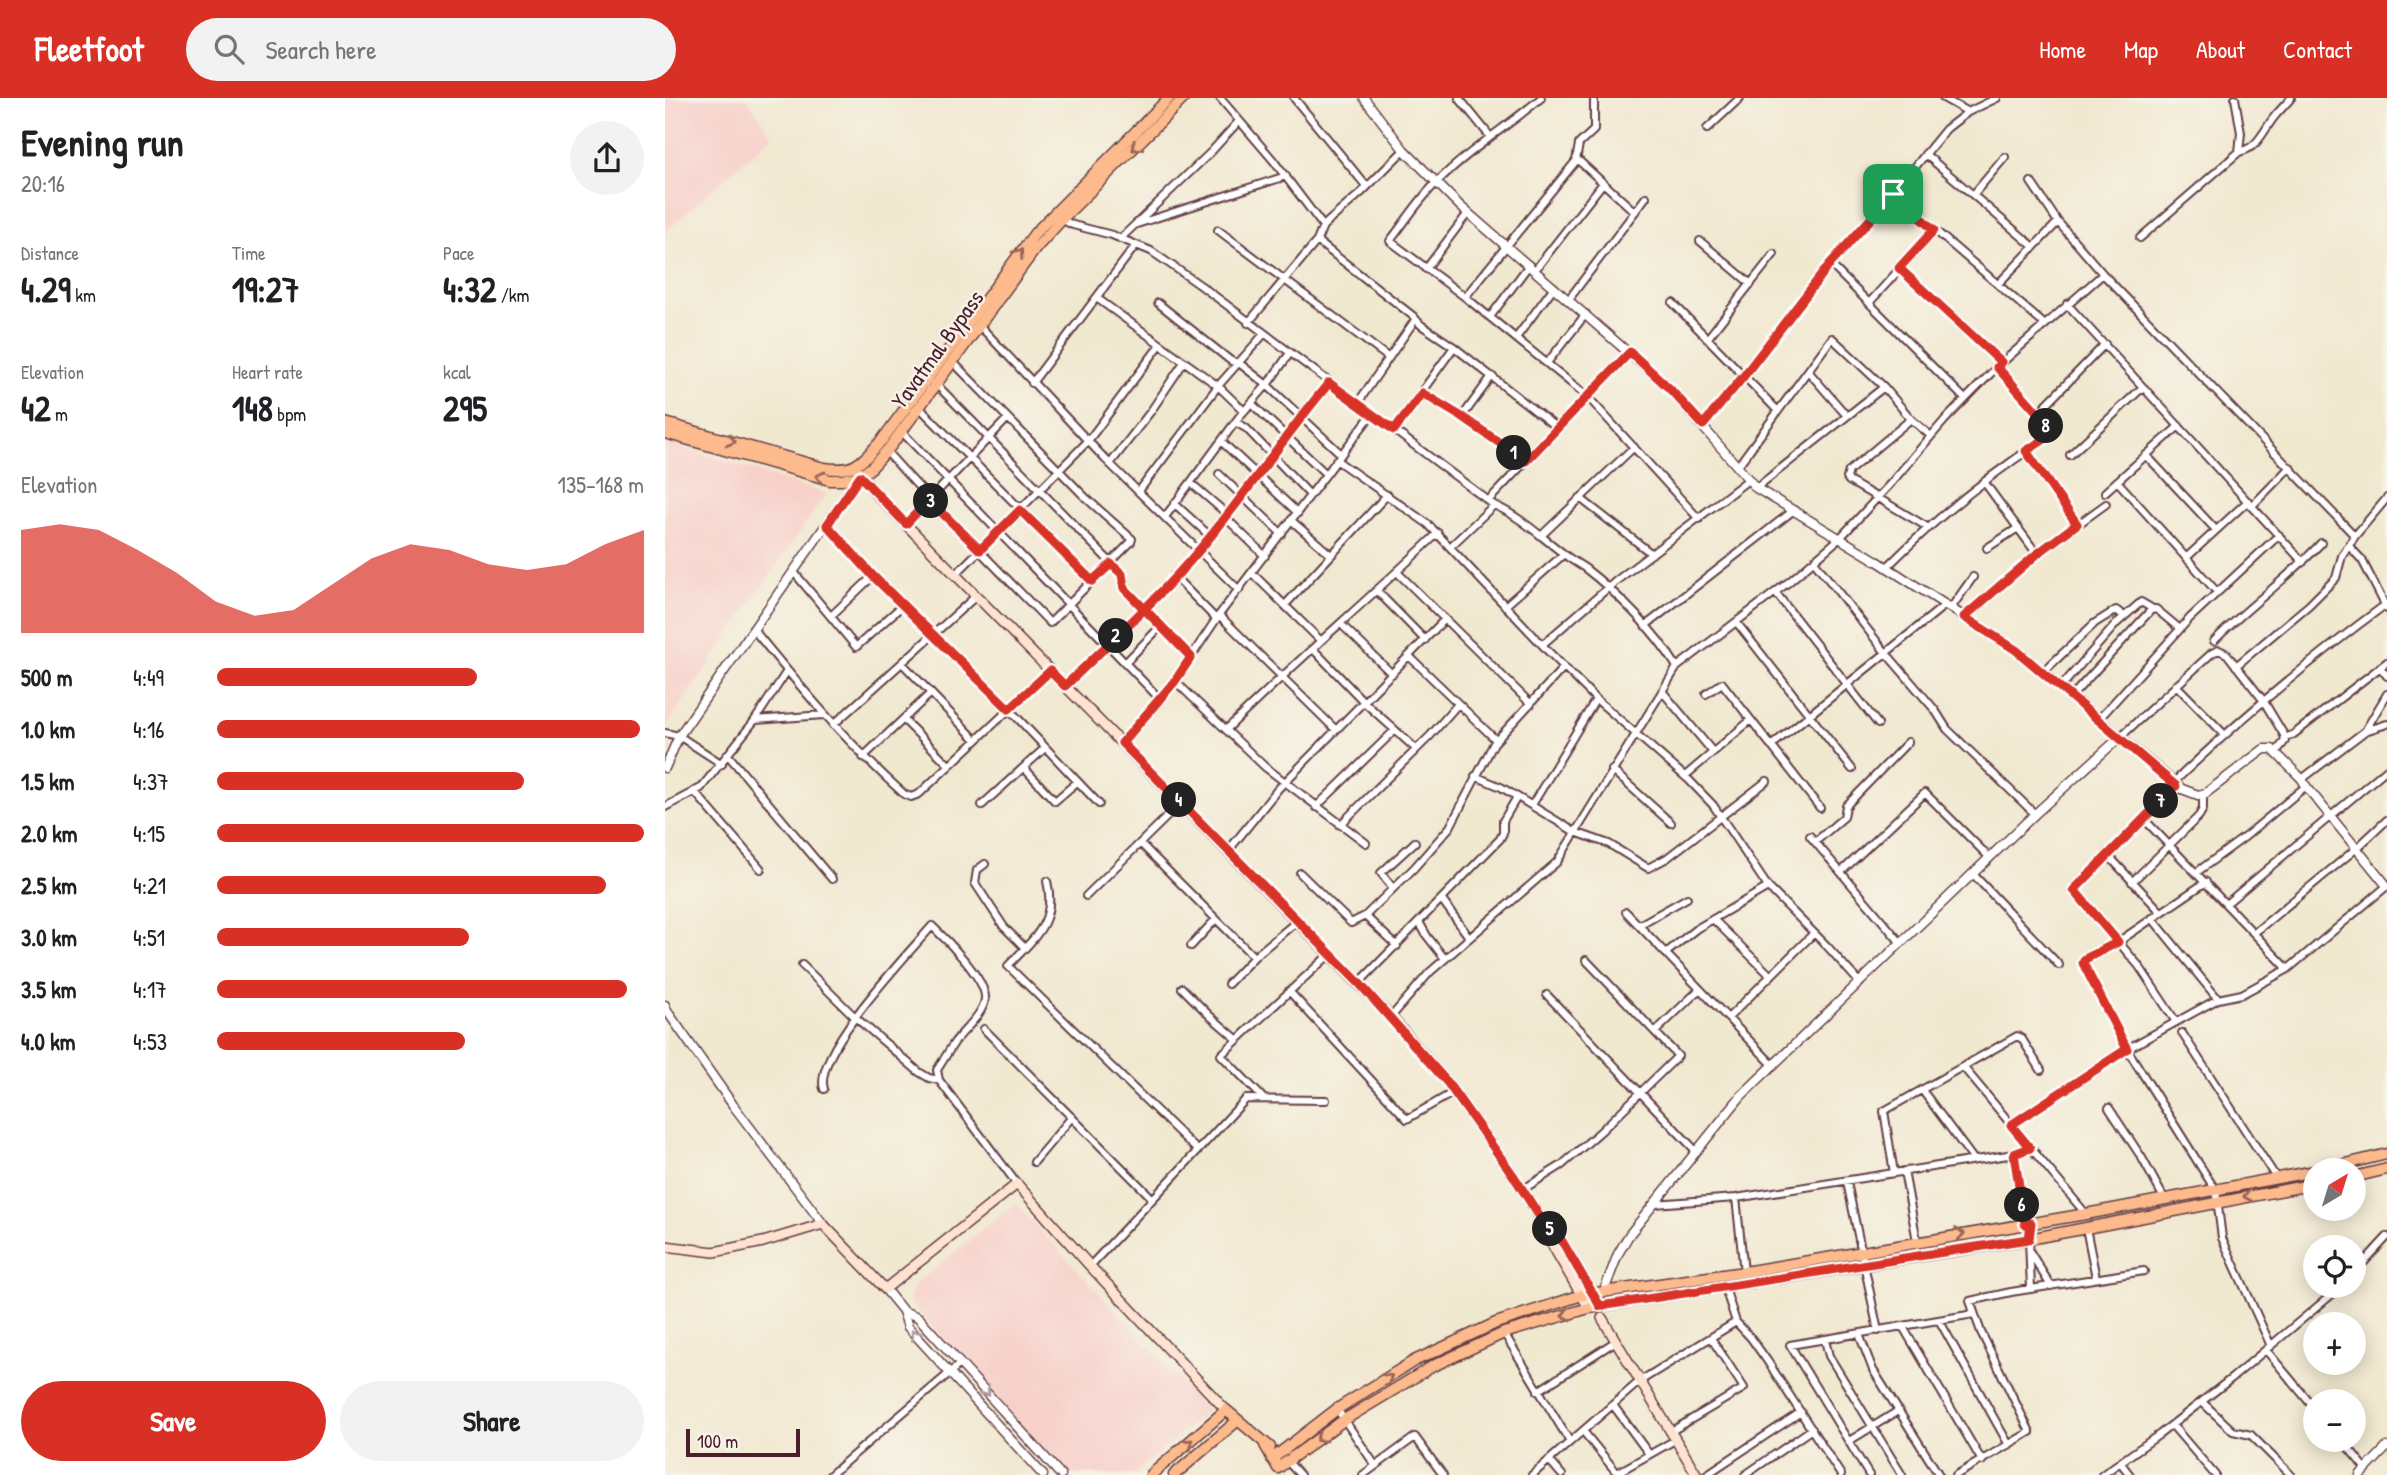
<!DOCTYPE html>
<meta charset="utf-8">
<style>
:root{--surface:#fff;--page:#f2f2f2;--text:#202124;--muted:#757577;--accent:#d93025}
body{margin:0;font-family:"Patrick Hand",sans-serif;background:var(--page);color:var(--text);height:100vh;display:flex;flex-direction:column;font-size:26px;white-space:nowrap}
*{box-sizing:border-box;margin:0}
p{font-size:23px;color:var(--muted)}
.icon{flex:none;width:38px;height:38px;fill:none;stroke:currentColor;stroke-width:2;stroke-linecap:round;stroke-linejoin:round}
.map{position:relative;flex:1;overflow:hidden}
.panel{display:flex;flex-direction:column;background:var(--surface);width:665px}
.panel>*{flex:none}
.needle{width:46px;rotate:38deg}
.tools{position:absolute;left:1638px;top:1060px;display:grid;gap:14px}
.tools a{display:grid;place-items:center;width:63px;height:63px;border-radius:50%;background:var(--surface);box-shadow:0 4px 18px #0003;font-size:35px}
.scale{position:absolute;left:21px;bottom:18px;width:114px;box-sizing:border-box;padding-left:7px;border:4px solid #4a1f2b;border-top:0;font-size:19px;line-height:24px;white-space:nowrap;color:#4a1f2b;-webkit-text-stroke:5px #f7f3e8;paint-order:stroke}
.pin{position:absolute;display:grid;place-items:center;width:60px;height:60px;color:#fff;margin:-30px;border-radius:14px;box-shadow:0 4px 10px #0006}
.km{position:absolute;width:35px;height:35px;margin:-18px;border-radius:50%;background:#222;color:#fff;font-size:19px;line-height:35px;text-align:center}
.round{display:grid;place-items:center;flex:none;width:74px;height:74px;border-radius:37px;background:var(--page)}
.head{display:flex;align-items:center;justify-content:space-between;height:119px;padding:0 21px}
h1{font-size:38px;font-weight:700;line-height:52px}
.figures{display:grid;grid-template-columns:repeat(3,1fr);gap:10px;height:119px;padding:7px 21px}
.figures div{display:grid;align-content:center}
.figures b{font-size:35px;font-weight:700}
.figures small{font-size:19px;font-weight:400}
.figures p{font-size:19px}
.chart{height:196px;padding:14px 21px}
.chart p{display:flex;justify-content:space-between}
.chart svg{width:100%;height:126px;margin-top:7px;fill:var(--accent);opacity:.7}
.button{display:flex;gap:14px;margin-top:auto;padding:14px 21px}
.button a{flex:1;height:80px;border-radius:42px;background:var(--accent);color:#fff;font-size:28px;font-weight:700;line-height:80px;text-align:center}
.button a+a{background:var(--page);color:var(--text)}
ul{padding:0 21px;list-style:none;font-size:23px}
li{display:grid;grid-template-columns:112px 84px 1fr;align-items:center;height:52px}
li i{height:18px;border-radius:9px;background:var(--accent)}
header{display:flex;align-items:center;gap:42px;box-sizing:border-box;height:98px;padding:0 35px;background:var(--accent);color:#fff}
header strong{font-size:33px}
nav{display:flex;gap:38px;margin-inline-start:auto;font-size:24px}
.search{width:490px;height:63px;background:var(--page);display:flex;align-items:center;gap:18px;box-sizing:border-box;padding:0 24px;border-radius:38px;color:var(--muted);font-size:26px}
main{display:flex;flex:1;min-height:0}
.map>svg:first-child{display:block}
</style>
<header>
<strong>Fleetfoot</strong>
<div class="search"><svg class="icon" aria-label="search" viewBox="0 0 24 24"><circle cx="10" cy="10" r="6"/><path d="M15 15l6 6"/></svg>Search here</div>
<nav><a>Home</a><a>Map</a><a>About</a><a>Contact</a></nav>
</header>
<main>
<section class="panel">
<div class="head"><div><h1>Evening run</h1><p>20:16</p></div><a class="round"><svg class="icon" aria-label="share" viewBox="0 0 24 24"><path d="M12 15V3M7 8l5-5 5 5M5 13v7h14v-7"/></svg></a></div>
<div class="figures">
<div><p>Distance</p><b>4.29<small> km</small></b></div>
<div><p>Time</p><b>19:27</b></div>
<div><p>Pace</p><b>4:32<small> /km</small></b></div>
</div>
<div class="figures">
<div><p>Elevation</p><b>42<small> m</small></b></div>
<div><p>Heart rate</p><b>148<small> bpm</small></b></div>
<div><p>kcal</p><b>295</b></div>
</div>
<div class="chart"><p><span>Elevation</span>135–168 m</p>
<svg viewBox="0 0 160 44" preserveAspectRatio="none"><path d="M0 44V8L10 6L20 8L30 15L40 23L50 33L60 38L70 36L80 27L90 18L100 13L110 15L120 20L130 22L140 20L150 13L160 8V44z"/></svg>
</div>
<ul>
<li><b>500 m</b>4:49<i style="width:61%"></i></li>
<li><b>1.0 km</b>4:16<i style="width:99%"></i></li>
<li><b>1.5 km</b>4:37<i style="width:72%"></i></li>
<li><b>2.0 km</b>4:15<i style="width:100%"></i></li>
<li><b>2.5 km</b>4:21<i style="width:91%"></i></li>
<li><b>3.0 km</b>4:51<i style="width:59%"></i></li>
<li><b>3.5 km</b>4:17<i style="width:96%"></i></li>
<li><b>4.0 km</b>4:53<i style="width:58%"></i></li>
</ul>
<div class="button"><a>Save</a><a>Share</a></div>
</section>
<div class="map">
<svg width="1722" height="1377" viewBox="0 0 1722 1377">
<rect width="100%" height="100%" fill="#f7f3e8"/>
<filter id="ink" filterUnits="userSpaceOnUse"><feTurbulence type="fractalNoise" baseFrequency=".0143" numOctaves="2"/><feDisplacementMap in="SourceGraphic" scale="14" xChannelSelector="R" yChannelSelector="G"/><feConvolveMatrix kernelMatrix="1 2 1 2 8 2 1 2 1" color-interpolation-filters="sRGB"/></filter>
<filter id="wash" filterUnits="userSpaceOnUse"><feTurbulence type="fractalNoise" baseFrequency=".00686" numOctaves="4" result="noise"/><feDisplacementMap in="SourceGraphic" scale="28" xChannelSelector="R" yChannelSelector="G"/><feGaussianBlur stdDeviation="1.57" result="paint"/><feColorMatrix in="noise" values="0 0 0 0 0 0 0 0 0 0 0 0 0 0 0 0 0 1.4 0 .05"/><feComposite in="paint" operator="in"/></filter>
<g filter="url(#wash)">
<rect width="100%" height="100%" fill="#f1e8d0"/>
<path fill="#f7d0ca" d="M0 0H82L107 38 0 134Z
M0 343 161 396 0 630Z
M350 1105 543 1312 468 1377H399L244 1203 249 1187Z"/>
</g>
<g filter="url(#ink)">
<g fill="none" stroke-linecap="round" stroke-linejoin="round">
<g stroke="#633d44" stroke-width="10">
<path id="minor" d="M555 0 608 62 658 128
M629 0 702 89
M794 0 824 37
M876 0C842 29 805 51 773 83 755 100 740 124 725 143L800 199 922 298 1034 421
M1278 0 1303 14
M1042 31 1075 0
M1574 54C1594 50 1599 31 1610 18 1615 12 1621 6 1626 0
M1260 56 1369 149
M912 61 970 114
M1366 84 1393 124 1438 176 1690 438
M1228 96 1380 227
M1308 97 1340 59
M394 120 408 127 447 137 486 153 535 187 829 407C856 419 875 438 899 456 906 462 914 466 921 471 953 496 991 534 1012 569
M472 126 621 78
M553 132 724 260
M1475 140 1574 54 1576 35 1570 0
M455 141 546 54 574 23
M652 143 748 218 756 227 789 249 892 330
M1035 143 1086 186
M1165 166 1300 301
M1234 170 1336 264
M761 171 803 115
M870 172 938 85
M1333 186 1393 124
M800 199 911 63 914 46 929 32V0
M433 201 553 288 579 313
M904 201 981 99
M493 205 566 263 574 265 602 287 676 356
M1008 205 1113 313
M1204 205 1270 132
M1402 206 1638 464
M825 219 864 167
M583 225 652 143 658 128 697 94 739 52
M314 227 440 361 574 492
M851 240 889 189
M1042 241 1109 156
M882 265 921 216
M1143 273 1182 318
M367 285 471 147
M271 286 457 476 459 490 526 560
M757 295 797 319 861 363
M586 305 661 376
M692 306 750 222
M254 309 427 483
M1373 315 1440 246
M797 319 827 278
M1246 321 1184 373 1182 380 1184 383 1264 430
M570 324 581 330 645 397
M1038 327 1078 279 1165 166 1228 96 1281 31 1303 14 1332 0
M729 332 789 249
M236 333 495 601
M557 344 633 415
M221 353C273 412 330 468 385 525L466 444 467 441 421 400 287 263
M1361 353 1412 426
M1405 357 1478 289
M1481 357 1551 432
M671 362 763 426 884 554 931 601 1024 682 1048 707 1103 789 1162 848 1195 885
M445 366 486 313 519 264
M1072 369 1167 240 1219 289 1246 321 1266 338
M554 376 617 436
M1452 383 1552 494
M1320 385 1372 456
M527 386 562 416
M1091 390 1219 289
M474 393 553 288 599 236
M1440 394 1514 328
M915 400 987 456
M824 402 965 254
M510 406 545 438
M1587 408 1625 369
M500 419 574 319 602 287 625 255
M560 419 600 458
M627 423 666 457
M241 426 342 321
M162 427 208 478 344 611 434 706
M877 437 969 349
M1684 448 1697 462 1720 507
M785 449 829 407
M1322 450 1353 430
M1521 460 1583 403
M1149 463 1221 555 1270 612 1282 631 1370 716
M1222 469C1271 420 1328 374 1386 337L1373 315 1332 269
M128 473 191 549 238 507
M732 474 866 606
M587 475 656 543
M290 477 423 343 495 247
M509 478 551 521
M712 493 760 542
M1111 495 1213 626
M620 507 722 397
M840 508 899 456
M1286 510 1308 479
M554 517 671 632
M166 518 208 478
M1299 519 1372 456 1441 406
M1072 525 1187 671
M676 526 727 576
M980 528 1129 412
M88 531C136 590 183 646 239 696L246 699 254 696 385 573
M1549 543C1583 508 1623 481 1656 445
M878 546 951 483 1083 382
M648 551 699 604 751 651
M744 558 831 642
M237 565 311 642
M460 565 495 529
M1571 568 1644 507 1671 480 1677 458 1690 438 1722 400
M1715 569 1722 578
M1377 575 1430 525 1451 512 1459 518
M510 583 600 669 701 745
M1511 587 1559 636
M400 588C446 543 494 499 536 450 581 397 619 338 664 285
M1395 590 1452 525 1476 504 1488 511
M997 593 1047 653
M1041 596 1057 585 1155 710
M1406 599 1486 512 1491 511 1515 531
M238 621 284 667
M90 622 159 617
M1433 622 1525 520 1614 437
M168 627 311 498
M561 632C630 564 703 502 773 435
M1700 633 1722 596
M0 635 14 638 57 666
M1454 640 1547 555 1554 552 1562 556 1598 602 1619 637 1620 643 1611 654
M1620 640 1629 636 1722 564
M457 645 510 583 554 517 707 316
M1106 648 1280 507
M63 657 167 781
M198 659 266 595
M359 670 390 703 412 684
M947 672 1006 725
M810 678 836 689 910 734 944 746 983 770 1002 760 1102 683
M1020 678 1086 622
M1637 681 1700 633 1722 626
M1508 685C1575 621 1645 562 1720 507L1722 511
M29 693 96 771
M317 707 380 650
M867 707 931 601
M0 709 36 690 90 622 122 573
M651 709 730 632
M1479 721 1623 871
M675 727 765 638 793 606
M1145 738 1236 845
M1150 744 1179 719 1181 708 1243 644
M475 745 589 859
M563 753 613 691 780 521
M1442 756 1496 814
M320 766 312 772 310 785 339 829 360 850
M1176 774 1260 695 1325 760
M1532 774 1581 738 1641 688
M635 775 686 825 700 818 749 770 785 729 829 645 899 569
M1308 776 1394 867
M382 783C392 824 369 840 343 868L532 1052
M1467 784 1534 718 1538 711V696
M1541 784 1453 844 1420 861 1418 865 1462 951 1551 1093 1557 1140 1606 1248
M728 790 716 775 750 744
M421 798 516 705
M777 802 804 839
M1562 805 1722 671
M961 814 1108 967
M700 818 732 848
M1487 820 1553 901
M1048 821 1106 878
M754 824 762 838 780 861
M974 827 1022 800
M1589 835 1692 750 1722 722
M526 848 551 821
M1001 855 1031 831 1103 789
M137 867 190 919 254 974 264 980 274 982
M694 885 835 741 838 735V723L852 699
M563 886 589 859 632 823
M517 890 545 918 573 942
M624 893 742 1021 789 994
M882 897 1031 1053
M726 919 765 874 892 764 1012 569 1125 483 1175 440 1226 385 1279 323 1332 269 1438 176
M1063 920 1148 836
M1511 924 1474 868 1409 792 1512 688
M319 931 487 1100
M990 934 1035 891
M1517 935 1612 1081
M1299 970 1421 1116
M159 991C147 956 243 856 267 828 280 840 322 882 320 901 318 917 298 932 289 945 283 954 278 963 272 972L274 982 352 1086
M1257 992 1309 1062
M597 999 556 957 665 856
M1444 1010 1477 1060 1500 1102
M1346 1027 1462 951 1553 901 1577 896 1623 871 1722 788
M1349 1056 1360 1126
M369 1064 407 1019
M1239 1073 1252 1143
M1229 1075 1219 1013 1352 938 1357 941 1376 972
M1182 1084 1213 1233
M857 1092 897 1067 936 1033 1013 958 921 862
M1071 1100 1079 1174
M989 1106 1071 1100 1349 1056 1365 1050
M1421 1130 1431 1180
M1365 1154 1386 1188
M425 1168 581 1001 661 1002
M1689 1175 1722 1139
M1060 1190 1071 1224 1086 1240 1103 1264 1176 1377
M1366 1191 1364 1141 1366 1125
M1274 1222 1344 1347
M1238 1229 1317 1363
M839 1235 905 1344
M1194 1236 1208 1272 1274 1377
M1160 1242 1164 1258 1237 1377
M1601 1252 1650 1311
M873 1293 951 1243
M1537 1304 1568 1333 1586 1337 1626 1377
M948 1307 984 1356
M672 1311 710 1367
M1507 1327 1550 1377
M918 1333 952 1375 1010 1342
M1005 1334 1079 1290 1046 1240
M1677 1342 1701 1371
M1184 1343 1233 1313
M884 1362 897 1377
M622 1363 635 1377
M1455 1364 1465 1377
M165 1377 295 1266
M698 1377 750 1339 778 1377
M867 1377 975 1283 1071 1224
M1041 1377 1136 1314
M1080 1377 1147 1331
M1204 1377 1125 1247 1309 1216
M1291 1377 1365 1334 1316 1234 1305 1203 1346 1194 1479 1173
M1437 1377 1495 1336 1567 1280 1677 1188"/>
</g>
<g stroke="#633d44" stroke-width="11">
<path id="tertiary" d="M699 0 739 52 795 108 1004 290 1091 390 1212 463 1351 552 1517 691 1533 697 1541 695 1599 651H1607L1637 681 1641 688 1722 788
M0 670 14 638 195 378
M0 907 2 913 68 1007 158 1126
M220 1191 238 1213 243 1229 378 1377
M939 1193 953 1156 964 1137 1076 998 1370 716 1454 640
M238 1213 253 1219 396 1377
M1695 1377 1722 1349"/>
</g>
<g stroke="#633d44" stroke-width="12">
<path id="secondary" d="M193 373 211 396 726 919 782 984 848 1077 873 1116 883 1130 894 1138 935 1208
M883 1130 885 1143 924 1210
M0 1148 49 1154 98 1144 158 1126 220 1191 352 1086 425 1168 561 1312
M937 1220 1032 1377"/>
</g>
<g stroke="#633d44" stroke-width="13">
<path id="primary" d="M0 325 159 370C191 375 197 364 217 342L370 135 504 0
M0 335 165 382H177L195 378 207 369 225 349 371 150 401 117 519 0
M1652 1073 1722 1056
M1689 1079 1722 1071
M600 1347 613 1370 679 1322 768 1268 839 1235 924 1210 1364 1141 1650 1086
M607 1361 672 1311 749 1263 831 1225 917 1197 1079 1174 1421 1116 1650 1073
M486 1377 561 1312 605 1349
M509 1377 572 1323"/>
</g>
<use href="#minor" stroke="#fff" stroke-width="6"/>
<use href="#tertiary" stroke="#fff" stroke-width="8"/>
<use href="#secondary" stroke="#fee3d1" stroke-width="9"/>
<use href="#primary" stroke="#fcba8d" stroke-width="10"/>
</g>
<defs><path id="oneway-chevron" d="M-2-3.5L2.5 0L-2 3.5" fill="none" stroke-width="1.6" stroke-linecap="round" stroke-linejoin="round" transform="scale(1.75)"/></defs>
<g stroke="#9a6557">
<use href="#oneway-chevron" transform="translate(471 49) rotate(135)"/>
<use href="#oneway-chevron" transform="translate(354 155) rotate(-53)"/>
<use href="#oneway-chevron" transform="translate(66 343) rotate(16)"/>
<use href="#oneway-chevron" transform="translate(155 379) rotate(-166)"/>
<use href="#oneway-chevron" transform="translate(1583 1098) rotate(170)"/>
<use href="#oneway-chevron" transform="translate(1295 1136) rotate(-9)"/>
<use href="#oneway-chevron" transform="translate(901 1217) rotate(164)"/>
<use href="#oneway-chevron" transform="translate(723 1280) rotate(-32)"/>
<use href="#oneway-chevron" transform="translate(655 1340) rotate(144)"/>
<use href="#oneway-chevron" transform="translate(524 1345) rotate(-41)"/>
</g>
<g stroke="#ae9aa0">
<use href="#oneway-chevron" transform="translate(250 1236) rotate(-129)"/>
<use href="#oneway-chevron" transform="translate(321 1294) rotate(48)"/>
</g>
</g>
<g fill="none" stroke-linecap="round" stroke-linejoin="round" filter="url(#ink)">
<g stroke="#fff" stroke-width="14">
<path id="route" d="M1228 96 1165 166 1078 279 1038 327 1004 290 965 254 861 363 797 319 757 295 729 332 664 285C619 338 581 397 536 450 495 499 446 543 400 588L385 573 344 611 208 478 162 427 195 378 241 426 264 402 315 452 355 412 427 483 446 466 457 476 459 490 526 559 510 583 457 645 694 885 782 984 848 1077 873 1116 883 1130 894 1138 935 1208C1079 1187 1221 1162 1364 1141L1366 1125 1360 1126 1349 1056 1365 1050 1346 1027 1462 951 1418 865 1420 861 1453 844 1409 792 1511 688 1351 552 1299 519 1372 456 1412 426 1361 353 1386 337 1373 315 1332 269 1336 264 1234 170 1269 132 1228 96"/>
</g>
<use href="#route" stroke="#d93025" stroke-width="9"/>
</g>
<g text-anchor="middle" dominant-baseline="central" stroke-width="5" stroke-linejoin="round" paint-order="stroke">
<g font-size="23" fill="#4a1f2b" stroke="#f7f3e8">
<text transform="translate(272 251) rotate(-54)">Yavatmal Bypass</text>
</g>
</g>
</svg>
<div class="tools">
<a><svg class="needle" viewBox="-14 -14 28 28"><path d="M0-13l5 13h-10z" fill="#e53935"/><path d="M0 13l5-13h-10z" fill="#757577"/></svg></a>
<a><svg class="icon" aria-label="locate" viewBox="0 0 24 24"><circle cx="12" cy="12" r="6"/><path d="M12 2v4M12 18v4M2 12h4M18 12h4"/></svg></a>
<a>+</a>
<a>−</a>
</div>
<div class="scale">100 m</div>
<div class="pin" style="left:1228px;top:96px;background:#1e9e55"><svg class="icon" aria-label="arrive" viewBox="0 0 24 24"><path d="M6 21V4h12l-3 4 3 4H6"/></svg></div>
<b class="km" style="left:849px;top:355px">1</b>
<b class="km" style="left:451px;top:538px">2</b>
<b class="km" style="left:266px;top:403px">3</b>
<b class="km" style="left:514px;top:702px">4</b>
<b class="km" style="left:885px;top:1131px">5</b>
<b class="km" style="left:1357px;top:1107px">6</b>
<b class="km" style="left:1496px;top:703px">7</b>
<b class="km" style="left:1381px;top:328px">8</b>
</div>
</main>
